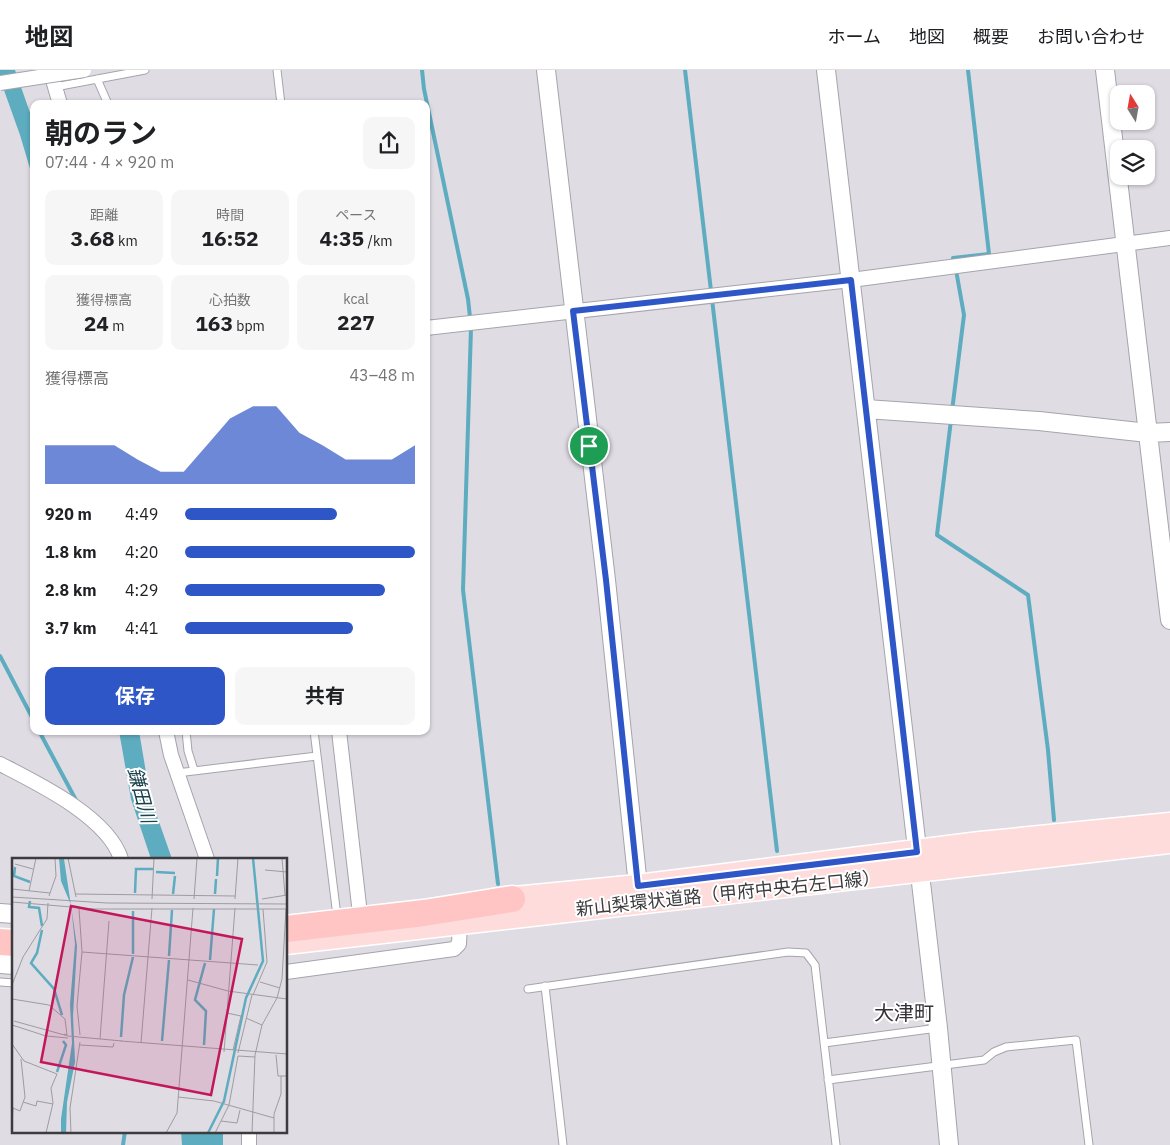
<!DOCTYPE html>
<html lang="ja">
<meta charset="utf-8">
<style>
:root{--surface:#fff;--page:#f6f6f6;--text:#202124;--muted:#757577;--line:#e0e0e0;--accent:#2e56c6}
body{margin:0;font-family:"IBM Plex Sans","Noto Sans JP",sans-serif;background:var(--page);color:var(--text);height:100vh;display:flex;flex-direction:column;font-size:19px;white-space:nowrap}
*{box-sizing:border-box;margin:0}
p{font-size:16px;color:var(--muted)}
.icon{flex:none;width:28px;height:28px;fill:none;stroke:currentColor;stroke-width:2;stroke-linecap:round;stroke-linejoin:round}
.map{position:relative;flex:1;overflow:hidden}
.side{position:absolute;left:30px;top:30px;width:400px;height:635px;display:flex;flex-direction:column;background:var(--surface);border-radius:10px;box-shadow:0 1px 4px #0004}
.side>*{flex:none}
.needle{width:32px;rotate:349deg}
.tools{position:absolute;left:1110px;top:15px;display:grid;gap:10px}
.tools a{display:grid;place-items:center;width:45px;height:45px;border-radius:10px;background:var(--surface);box-shadow:0 1px 4px #0004;font-size:25px}
.pin{position:absolute;display:grid;place-items:center;width:42px;height:42px;color:#fff;margin:-21px;border:2px solid #fff;border-radius:50%;box-shadow:0 1px 5px #0007}
.round{display:grid;place-items:center;flex:none;width:52px;height:52px;border-radius:10px;background:var(--page)}
.headline{display:flex;align-items:center;justify-content:space-between;height:85px;padding:0 15px}
h1{font-size:28px;font-weight:700;line-height:38px}
.stats{display:grid;grid-template-columns:repeat(3,1fr);gap:8px;height:85px;padding:5px 15px}
.stats div{display:grid;align-content:center;border-radius:10px;background:var(--page);text-align:center}
.stats b{font-size:21px;font-weight:700}
.stats small{font-size:14px;font-weight:400}
.stats p{font-size:14px}
.chart{height:140px;padding:10px 15px}
.chart p{display:flex;justify-content:space-between}
.chart svg{width:100%;height:90px;margin-top:5px;fill:var(--accent);opacity:.7}
.button{display:flex;gap:10px;margin-top:auto;padding:10px 15px}
.button a{flex:1;height:58px;border-radius:10px;background:var(--accent);color:#fff;font-size:20px;font-weight:700;line-height:58px;text-align:center}
.button a+a{background:var(--page);color:var(--text)}
ul{padding:0 15px;list-style:none;font-size:16px}
li{display:grid;grid-template-columns:80px 60px 1fr;align-items:center;height:38px}
li i{height:12px;border-radius:6px;background:var(--accent)}
header{display:flex;align-items:center;gap:30px;box-sizing:border-box;height:70px;padding:0 25px;background:var(--surface);border-bottom:1px solid var(--line)}
header strong{font-size:24px}
nav{display:flex;gap:28px;margin-inline-start:auto;font-size:18px}
.map>svg:first-child{display:block}
</style>
<header>
<strong>地図</strong>
<nav><a>ホーム</a><a>地図</a><a>概要</a><a>お問い合わせ</a></nav>
</header>
<div class="map">
<svg width="1170" height="1075" viewBox="0 0 1170 1075">
<rect width="100%" height="100%" fill="#dfdce4"/>
<path fill="#5dacbf" d="M0 0H15L34 54V112L20 65 0 9Z
M119 661H139L150 726 172 789H151L131 729Z
M181 1061H223V1075H182Z"/>
<g fill="none" stroke-linecap="round" stroke-linejoin="round">
<path stroke="#5dacbf" stroke-width="4" d="M422 0 424 19 468 229 470 247
M685 0 777 781
M953 188 989 184 968 0
M471 258 463 520 498 814
M952 341 964 245 956 200
M951 350 937 465 1028 525 1048 680 1054 750
M0 586 34 651
M39 661 77 732
M123 1075 125 1061"/>
<g stroke="#a6a4ab" stroke-width="9">
<path id="service" d="M277 0 281 34
M97 9 108 34
M55 17 145 0
M186 661 188 681 194 700
M314 661 337 846
M177 703 317 686
M0 912 14 913
M545 916 563 1075
M528 919 788 882 806 883 815 895 836 1075
M824 973 938 958
M828 1010 984 990 994 982 1006 977 1076 970 1089 1075"/>
</g>
<g stroke="#a6a4ab" stroke-width="16">
<path id="minor" d="M53 10 60 34
M426 258 851 210 1170 168
M166 661 171 685 207 789
M339 661 360 844
M0 694C37 713 108 747 121 789
M286 902 454 879 459 874 460 853
M249 1075V1061"/>
</g>
<g stroke="#a6a4ab" stroke-width="20">
<path id="tertiary" d="M546 0 606 510 638 816
M826 0 938 958 949 1075
M1105 0 1170 550
M866 339 1039 351 1148 363 1170 362
M0 843 14 844
M0 894 14 895"/>
</g>
<g stroke="#fff" stroke-width="25">
<path id="primary" d="M494 830 638 816 980 773 1170 754
M286 873 1170 772"/>
</g>
<g stroke="#fff" stroke-width="29">
<path id="motorway" d="M286 859 424 843 512 829
M0 872 14 873"/>
</g>
<use href="#service" stroke="#fff" stroke-width="7"/>
<use href="#minor" stroke="#fff" stroke-width="14"/>
<use href="#tertiary" stroke="#fff" stroke-width="18"/>
<use href="#primary" stroke="#fedcdc" stroke-width="22"/>
<use href="#motorway" stroke="#fec5c4" stroke-width="26"/>
<g stroke="#a6a4ab" stroke-width="16" stroke-linecap="butt">
<path id="minor-bridge" d="M0 13 84 0"/>
</g>
<use href="#minor-bridge" stroke="#fff" stroke-width="14"/>
</g>
<g fill="none" stroke-linecap="round" stroke-linejoin="round">
<g stroke="#fff" stroke-width="10">
<path id="route" d="M851 210 917 782 638 816 606 510 573 241Z"/>
</g>
<use href="#route" stroke="#2e56c6" stroke-width="6"/>
</g>
<g text-anchor="middle" dominant-baseline="central" stroke-width="4" stroke-linejoin="round" paint-order="stroke">
<g font-size="18" fill="#3c3b3e" stroke="#fff">
<text transform="translate(728 823) rotate(-6)">新山梨環状道路（甲府中央右左口線）</text>
</g>
<g font-size="19" font-style="italic" fill="#1c424b" stroke="#fff">
<text transform="translate(142 725) rotate(75)">鎌田川</text>
</g>
<g font-size="20" fill="#343238" stroke="#fff">
<text x="904" y="942">大津町</text>
</g>
</g>
<g transform="translate(12 788)">
<rect width="275" height="275" fill="#dfdce4"/>
<path d="M47 0 52 1 65 88 61 158 63 204 55 244 54 275H49V261L60 185 58 146 63 86 59 47 49 23Z" fill="#5dacbf"/>
<path fill="none" stroke="#5dacbf" stroke-width="2.5" d="M3 9 2 18 18 24M144 14 163 15M205 18 206 0M123 35 124 11H141M161 36 163 18M203 36 204 21M18 43 17 49 27 50 30 68M30 72 25 95 19 105 42 131 50 157M121 96V53M157 98 160 52M198 102 202 51M109 179 112 137 121 99M150 183 157 102M192 187 194 153 183 142 193 105M45 214 54 187 51 183M196 275 212 243 234 140 251 103 241 0"/>
<path fill="none" stroke="#9e9ca2" stroke-width="1" d="M56 0 64 39M270 0 273 37M3 6 21 11M253 12 275 14M0 31 38 35M17 33 24 0M63 36 223 38M37 38 44 18 43 0M0 39 95 45 275 46M140 41 142 0M182 41 185 0M223 41 226 0M250 41 275 37M0 44 83 51H275M67 51 70 94 65 148 68 177M70 94 246 107M176 122 216 133 275 141M248 124 268 130M0 127 11 99 35 61 36 45M241 137 255 104 251 51M0 141 37 147 53 161 55 177 52 176M215 155 229 158 221 192M234 160 250 167M2 163 56 178 110 183M0 167 34 178 56 180M88 181 97 63M109 183 275 196M129 185 140 50M0 186 12 203 45 216 39 230 41 245 34 275M68 187 101 189 102 185M212 194 223 50M226 195 240 137M264 197 266 218H275M166 239 202 243 262 260M11 244 24 248 25 243 41 246M1 250 8 253 13 239 9 201M209 263 225 265 228 252M0 265 1 250M59 275 58 250 68 184M154 275 165 255 181 50M203 275 217 247 226 198 243 199M240 275 243 197 250 167 265 140 270 121 274 51M262 275V256L269 236V218"/>
<path fill="#c2185b" fill-opacity="0.15" stroke="#c2185b" stroke-width="2.5" d="M59 48 230 81 199 237 29 204Z"/>
<rect width="275" height="275" fill="none" stroke="#3c3b3e" stroke-width="2.5"/>
</g>
</svg>
<div class="tools">
<a><svg class="needle" viewBox="-14 -14 28 28"><path d="M0-13l5 13h-10z" fill="#e53935"/><path d="M0 13l5-13h-10z" fill="#757577"/></svg></a>
<a><svg class="icon" aria-label="layers" viewBox="0 0 24 24"><path d="M12 4l9 5-9 5-9-5zM3 14l9 5 9-5"/></svg></a>
</div>
<div class="pin" style="left:589px;top:376px;background:#1e9e55"><svg class="icon" aria-label="arrive" viewBox="0 0 24 24"><path d="M6 21V4h12l-3 4 3 4H6"/></svg></div>
<section class="side">
<div class="headline"><div><h1>朝のラン</h1><p>07:44 · 4 × 920 m</p></div><a class="round"><svg class="icon" aria-label="share" viewBox="0 0 24 24"><path d="M12 15V3M7 8l5-5 5 5M5 13v7h14v-7"/></svg></a></div>
<div class="stats">
<div><p>距離</p><b>3.68<small> km</small></b></div>
<div><p>時間</p><b>16:52</b></div>
<div><p>ペース</p><b>4:35<small> /km</small></b></div>
</div>
<div class="stats">
<div><p>獲得標高</p><b>24<small> m</small></b></div>
<div><p>心拍数</p><b>163<small> bpm</small></b></div>
<div><p>kcal</p><b>227</b></div>
</div>
<div class="chart"><p><span>獲得標高</span>43–48 m</p>
<svg viewBox="0 0 160 44" preserveAspectRatio="none"><path d="M0 44V25L10 25L20 25L30 25L40 32L50 38L60 38L70 25L80 12L90 6L100 6L110 19L120 25L130 32L140 32L150 32L160 25V44z"/></svg>
</div>
<ul>
<li><b>920 m</b>4:49<i style="width:66%"></i></li>
<li><b>1.8 km</b>4:20<i style="width:100%"></i></li>
<li><b>2.8 km</b>4:29<i style="width:87%"></i></li>
<li><b>3.7 km</b>4:41<i style="width:73%"></i></li>
</ul>
<div class="button"><a>保存</a><a>共有</a></div>
</section>
</div>
